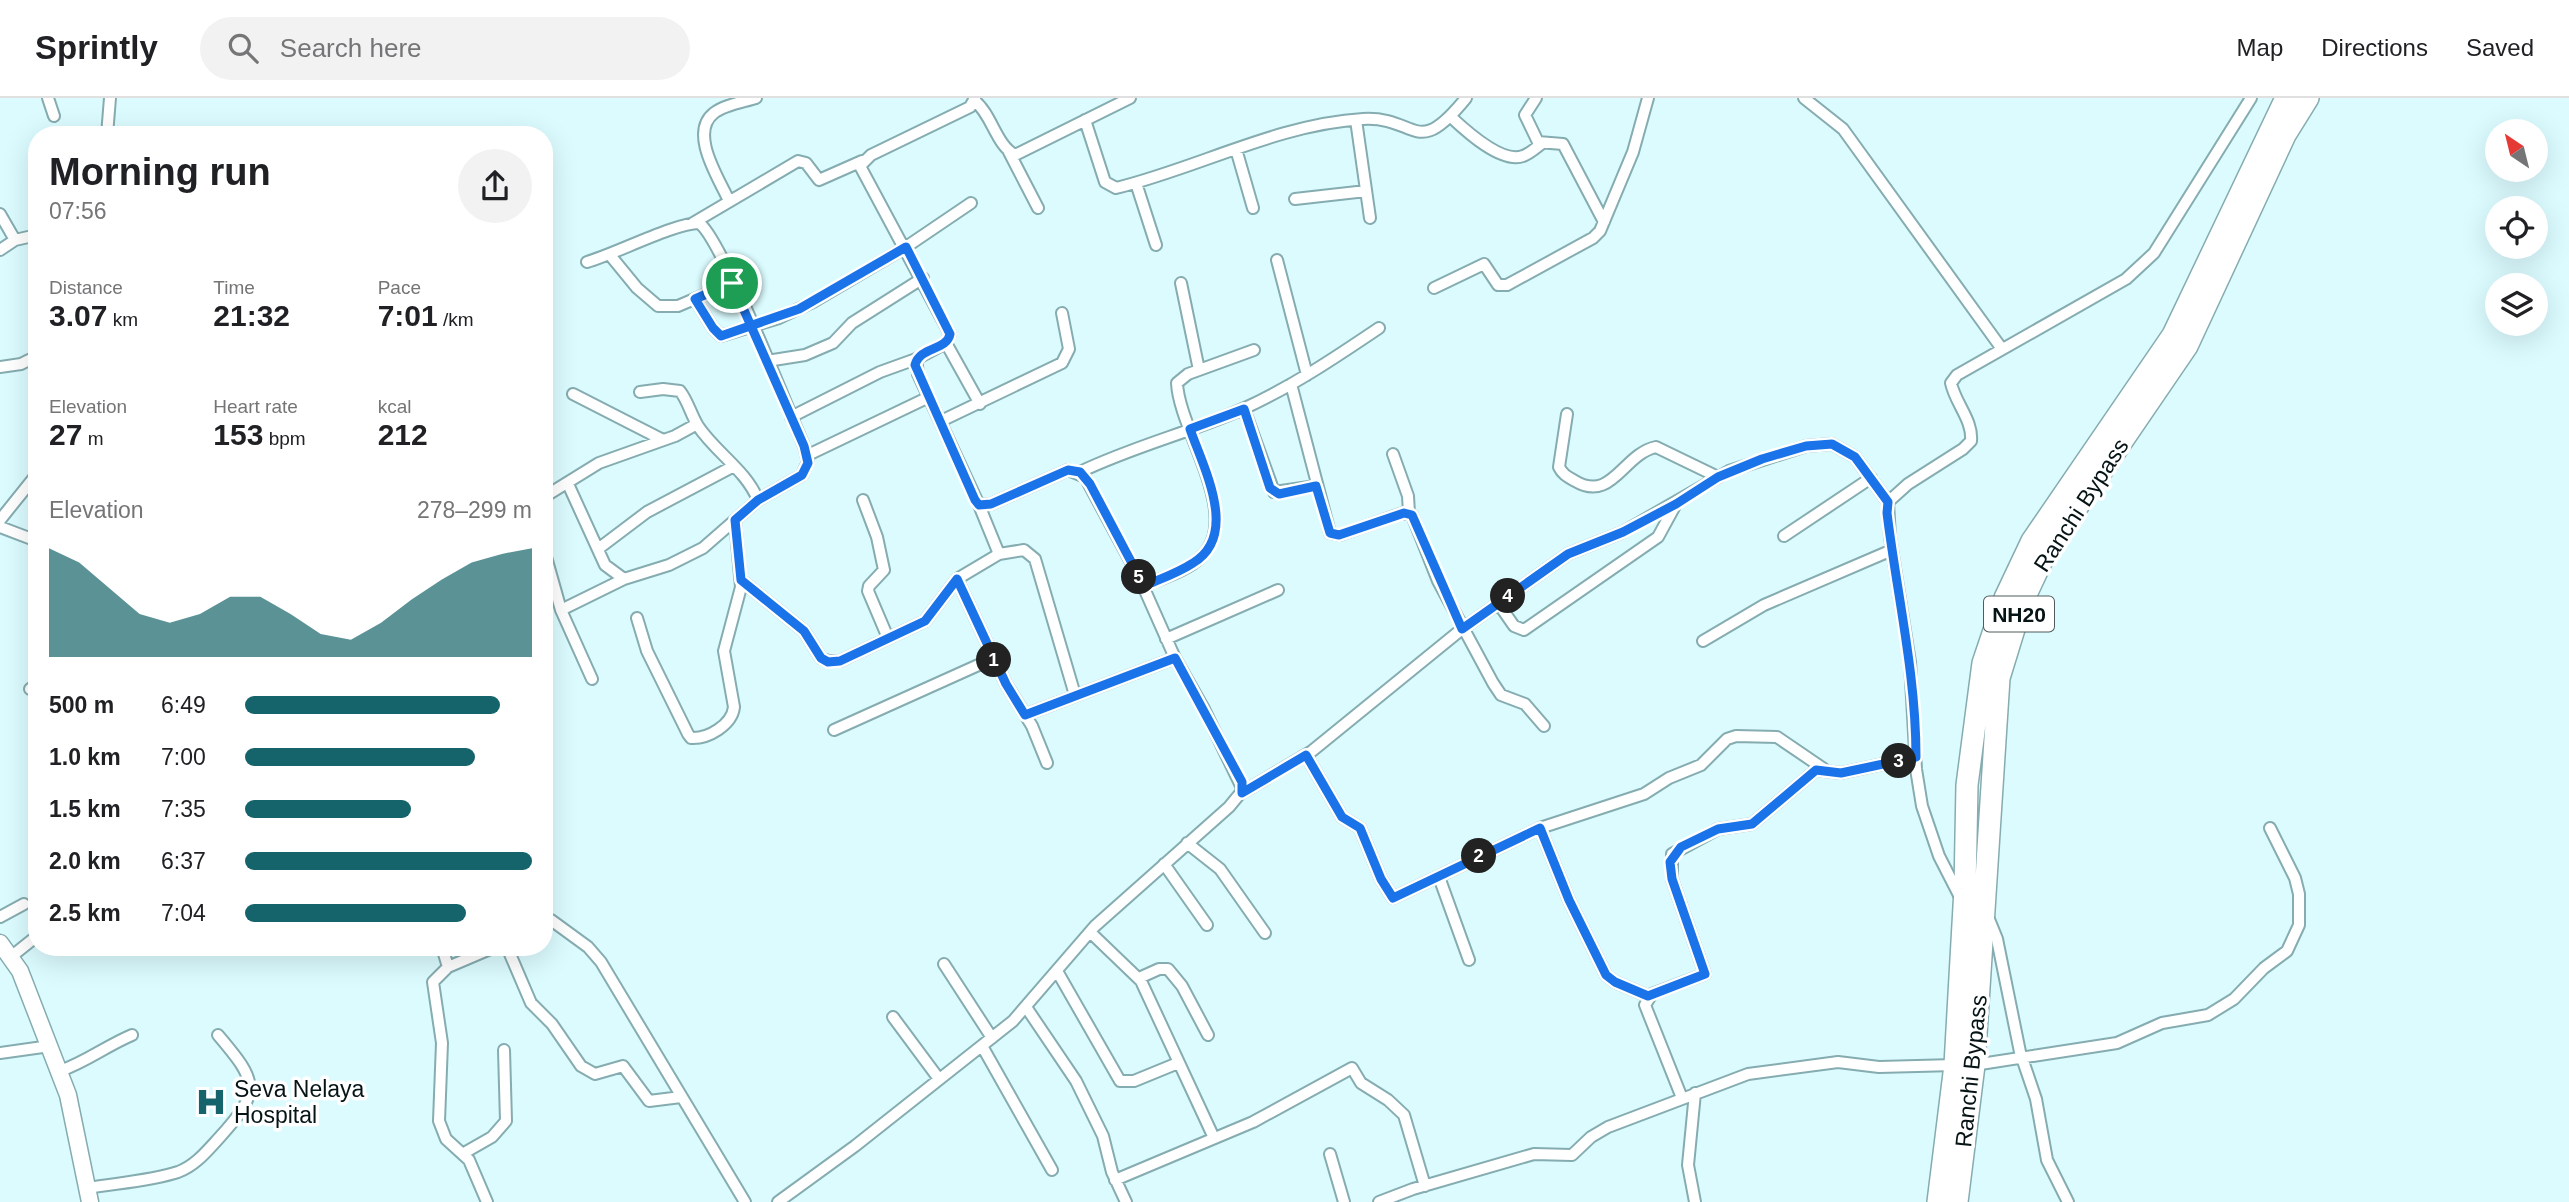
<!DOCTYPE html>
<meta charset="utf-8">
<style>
:root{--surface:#fff;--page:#f2f2f2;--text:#202124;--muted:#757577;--line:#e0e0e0;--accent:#16646b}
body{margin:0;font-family:Arial,sans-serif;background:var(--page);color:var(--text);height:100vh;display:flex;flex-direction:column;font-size:26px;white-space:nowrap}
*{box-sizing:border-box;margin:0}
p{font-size:23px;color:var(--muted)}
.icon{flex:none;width:38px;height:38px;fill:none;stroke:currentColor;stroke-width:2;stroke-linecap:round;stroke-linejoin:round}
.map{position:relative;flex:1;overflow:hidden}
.side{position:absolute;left:28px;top:28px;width:525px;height:830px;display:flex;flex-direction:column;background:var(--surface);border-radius:28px;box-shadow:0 7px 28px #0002}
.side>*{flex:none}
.needle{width:46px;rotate:325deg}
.buttons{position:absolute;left:2485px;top:21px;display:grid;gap:14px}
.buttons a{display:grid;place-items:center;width:63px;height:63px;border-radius:50%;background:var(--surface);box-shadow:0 7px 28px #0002;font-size:35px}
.pin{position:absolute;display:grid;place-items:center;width:60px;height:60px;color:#fff;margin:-30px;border:4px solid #fff;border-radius:50%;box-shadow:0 2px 7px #0007}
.km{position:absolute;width:35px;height:35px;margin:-18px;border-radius:50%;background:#222;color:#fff;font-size:19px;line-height:35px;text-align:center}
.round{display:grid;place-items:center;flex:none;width:74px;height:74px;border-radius:37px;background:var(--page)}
.overview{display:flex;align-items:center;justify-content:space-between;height:119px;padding:0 21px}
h1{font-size:38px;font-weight:800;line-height:52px}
.stats{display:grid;grid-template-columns:repeat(3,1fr);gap:10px;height:119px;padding:7px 21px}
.stats div{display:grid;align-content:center}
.stats b{font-size:30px;font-weight:800}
.stats small{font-size:19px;font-weight:400}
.stats p{font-size:19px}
.chart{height:196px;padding:14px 21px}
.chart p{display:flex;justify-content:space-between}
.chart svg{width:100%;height:126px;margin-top:7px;fill:var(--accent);opacity:.7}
ul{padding:0 21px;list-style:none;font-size:23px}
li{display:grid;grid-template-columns:112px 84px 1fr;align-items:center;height:52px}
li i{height:18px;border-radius:9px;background:var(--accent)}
header{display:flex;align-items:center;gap:42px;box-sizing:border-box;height:98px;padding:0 35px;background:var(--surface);border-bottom:2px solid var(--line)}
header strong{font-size:33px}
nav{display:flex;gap:38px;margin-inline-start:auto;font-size:24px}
.search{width:490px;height:63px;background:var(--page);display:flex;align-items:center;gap:18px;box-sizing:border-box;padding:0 24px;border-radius:38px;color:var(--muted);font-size:26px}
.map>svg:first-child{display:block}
</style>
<header>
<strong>Sprintly</strong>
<div class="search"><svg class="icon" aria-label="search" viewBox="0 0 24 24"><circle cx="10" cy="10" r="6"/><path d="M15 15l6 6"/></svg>Search here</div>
<nav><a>Map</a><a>Directions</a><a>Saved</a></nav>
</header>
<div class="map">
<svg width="2569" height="1104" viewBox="0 0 2569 1104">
<rect width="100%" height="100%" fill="#dbfbfe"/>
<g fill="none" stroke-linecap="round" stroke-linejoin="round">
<g stroke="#85acb0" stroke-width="14">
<path id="street" d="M48 0 54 18
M1536 0 1525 17 1538 44 1563 46 1604 124
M1804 0 1843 31 2002 251
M975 3C992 17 996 47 1015 57L1130 0
M1451 19C1465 32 1501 66 1523 58 1529 56 1536 50 1541 46
M1085 22 1105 84 1116 90C1198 70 1278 26 1363 21 1418 18 1415 63 1466 0
M1356 22 1370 120
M107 37 110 0
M1236 51 1253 110
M1009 54 1038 110
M1136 85 1156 147
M1295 101 1366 93
M729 103C720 82 688 35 714 15 724 7 743 4 756 0
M0 116 15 142
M693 125 798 63 806 65 819 82 862 63
M0 152 15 142 37 137
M610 157 637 190 658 208H678L732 185
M1277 162 1307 277
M1181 185 1199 272
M1434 190 1484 166 1498 187H1507L1593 140 1600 133 1633 54 1648 0
M695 201 713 230 721 238 779 220 813 204 906 149 971 105
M946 245 980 306
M767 263 805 257 833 245 852 225 923 180
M0 269 21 266 37 258
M1291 286 1330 435 1340 437 1403 415 1412 417 1438 483 1493 585 1501 597 1525 606 1544 628
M640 294 663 291 680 293C688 303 691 317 698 328 716 355 746 372 758 402
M573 296 663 342
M1244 311 1274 394 1316 388
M1567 316 1559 369C1563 377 1568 379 1575 383 1612 405 1623 356 1656 349L1718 379
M791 319 880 274 916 261
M941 323 1062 265 1069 251 1062 215
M1393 356 1408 398 1409 415
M808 357 929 299
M1080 374C1134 348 1192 334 1245 310 1293 288 1336 259 1379 230
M568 386 605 467 624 481
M544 399 599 365 675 338 697 326
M863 402 877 439 884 472 869 488 868 493 888 540
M0 422 37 376
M0 429 37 443
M1784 438 1871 380
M598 451 647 414 732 369
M544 452 561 512 592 581
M999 456 1024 452 1035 461 1075 597
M957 481 1006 586 1032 628 1047 665
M741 482 804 533 821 560 828 563H840L925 523 957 481 999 456 979 407
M1144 488C1162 480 1187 473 1201 459 1244 419 1179 333 1177 285L1188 276 1254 252
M1498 505 1514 528 1524 532 1658 439 1676 406
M561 512 624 481 669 467 703 450 758 402 802 377 808 364 804 348C788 312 721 139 699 125 675 125 615 156 587 164
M637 520 647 553 688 636 691 640C708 641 732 627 734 609L724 553 741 489 735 422
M1166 541 1278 492
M1703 543 1764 507 1892 452
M30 591 37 586
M1025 617 1175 560
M834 632 994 560
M1306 657 1342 719 1360 730 1381 781 1393 800 1540 730 1644 696 1669 680 1701 667 1727 641 1736 638 1777 639 1824 671
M1242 695 1312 653 1462 531 1568 456 1623 434 1729 373 1806 348 1832 346 1855 359 1888 404
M1540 730 1569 802 1606 877 1615 884 1648 898
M1187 745 1220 771 1265 835
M1164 766 1207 827
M1439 779 1469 862
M1960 799 1939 758 1922 708 1916 671 1910 564 1890 439 1888 404 1908 386 1963 351 1971 343C1973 322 1955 305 1951 285L1957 277 2126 181 2154 155 2251 0
M0 819 24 806
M1988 819 1997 841 2020 954 2036 1001 2047 1062 2068 1104
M544 821 551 822 588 849 601 864 745 1104
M1090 834 1141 883 1214 1040
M442 849 448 869
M507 849 531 905 552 926 581 968 595 976 623 968 649 1003 681 999
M12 858 37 838
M944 866 992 940
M1057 873 1120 983H1134L1178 965
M1139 880 1159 871H1168L1182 888 1208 937
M1026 909 1076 983 1103 1038 1112 1074 1126 1104
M893 919 939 981
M982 948 1052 1072
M0 955 50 948
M1974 967 2117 945 2162 925 2208 917 2234 901 2264 870 2287 853 2299 827V796L2295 780 2270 730
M60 973C86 964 106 948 132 937
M1695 995 1688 1067 1695 1104
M1682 1000 1645 907 1652 896 1705 876 1672 781V756L1718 731 1752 726 1816 672 1841 675 1916 659
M464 1055 492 1039 506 1023 504 952
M1330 1056 1344 1104
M1115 1082 1253 1024 1352 970 1361 985 1388 1002 1404 1017 1425 1088
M88 1090C117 1085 150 1083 178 1074 195 1068 207 1053 219 1040 262 993 258 984 218 937
M487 1104 469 1062 446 1041 439 1023 442 945 433 884 448 869 495 849
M778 1104 855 1048 1013 923 1095 828 1229 709 1243 692 1204 611 1175 560 1139 479 1085 379 1068 372 991 406 979 407 918 276 916 261 946 245 950 236 860 68 871 57 970 9 975 0
M1379 1104 1413 1091 1534 1056 1572 1057 1591 1039 1608 1029 1748 976 1838 964 1879 969 1955 967"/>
</g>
<g stroke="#85acb0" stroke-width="19">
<path id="secondary" d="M0 845 20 873 68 997 90 1104"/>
</g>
<g stroke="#85acb0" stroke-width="24">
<path id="highway" d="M1938 1104 1955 967 1965 791 1967 687 1983 565 2005 500 2032 443 2173 237 2286 0
M1957 1104 1974 967 1999 580 2022 505 2045 456 2187 248 2285 37 2308 0"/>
</g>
<use href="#street" stroke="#fff" stroke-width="10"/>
<use href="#secondary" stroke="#fff" stroke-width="16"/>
<use href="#highway" stroke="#fff" stroke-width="21"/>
</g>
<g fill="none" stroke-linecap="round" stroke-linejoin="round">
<g stroke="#fff" stroke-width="14">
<path id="route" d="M732 185C756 239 780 293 804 348L808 365 802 377 758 402 735 422 741 482 804 533 821 560 828 564 840 563 925 523 957 481 1006 586 1025 617 1175 560 1242 684V695L1306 657 1342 719 1360 730 1381 781 1393 800 1540 730 1569 802 1606 877 1615 884 1648 898 1705 876 1672 781 1670 764 1681 749 1718 731 1752 726 1816 672 1841 675 1916 659C1916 576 1897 497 1887 415L1888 404 1855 359 1832 346 1806 348 1762 361 1718 379 1676 406 1623 434 1568 456 1462 531 1412 417 1404 415 1339 437 1330 435 1316 388 1279 396 1270 390 1244 311 1190 331C1203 369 1240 437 1193 465 1178 475 1160 481 1144 488L1090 386 1080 374 1068 372 991 406 979 407 975 402 915 267C920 248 947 253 950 236L906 149 799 211 721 238 713 230 695 201 732 185"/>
</g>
<use href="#route" stroke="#1a73e8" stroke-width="9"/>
</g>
<defs>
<g id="hospital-bare" transform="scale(2.415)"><path d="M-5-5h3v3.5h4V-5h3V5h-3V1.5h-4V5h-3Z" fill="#16646b" stroke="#fff" stroke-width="2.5" paint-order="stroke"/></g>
</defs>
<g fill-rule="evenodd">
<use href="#hospital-bare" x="211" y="1004"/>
</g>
<g text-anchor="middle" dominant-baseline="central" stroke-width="7" stroke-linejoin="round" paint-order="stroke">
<rect fill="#fff" stroke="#515a5c" stroke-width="2" x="1984" y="498.5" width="70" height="35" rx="5"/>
<g font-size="21" font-weight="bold" fill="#061416">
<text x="2019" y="516">NH20</text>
</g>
<g font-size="23" fill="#061416" stroke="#fff">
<text transform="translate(2081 407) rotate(-57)">Ranchi Bypass</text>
<text transform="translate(1971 973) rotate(-84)">Ranchi Bypass</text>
</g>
<g font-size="23" fill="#061416" stroke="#fff" text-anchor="start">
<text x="234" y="991">Seva Nelaya<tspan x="234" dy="26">Hospital</tspan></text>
</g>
</g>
</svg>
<div class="buttons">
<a><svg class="needle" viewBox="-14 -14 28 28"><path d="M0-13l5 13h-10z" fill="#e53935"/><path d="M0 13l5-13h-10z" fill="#757577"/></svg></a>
<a><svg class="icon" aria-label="locate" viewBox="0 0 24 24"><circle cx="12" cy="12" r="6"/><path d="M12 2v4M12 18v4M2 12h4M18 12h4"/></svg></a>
<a><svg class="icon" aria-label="layers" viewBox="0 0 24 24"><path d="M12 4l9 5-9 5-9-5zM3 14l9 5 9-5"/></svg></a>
</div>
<div class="pin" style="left:732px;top:185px;background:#1e9e55"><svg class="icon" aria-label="arrive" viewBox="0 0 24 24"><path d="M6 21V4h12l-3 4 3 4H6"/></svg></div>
<b class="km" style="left:994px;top:562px">1</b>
<b class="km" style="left:1479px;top:758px">2</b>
<b class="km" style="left:1899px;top:663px">3</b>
<b class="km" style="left:1508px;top:498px">4</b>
<b class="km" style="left:1139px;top:479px">5</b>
<section class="side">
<div class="overview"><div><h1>Morning run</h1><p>07:56</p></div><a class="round"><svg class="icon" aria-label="share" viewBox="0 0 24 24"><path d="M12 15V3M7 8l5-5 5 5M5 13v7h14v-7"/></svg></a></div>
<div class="stats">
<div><p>Distance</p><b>3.07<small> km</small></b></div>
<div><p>Time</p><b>21:32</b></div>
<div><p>Pace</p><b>7:01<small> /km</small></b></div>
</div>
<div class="stats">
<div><p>Elevation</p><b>27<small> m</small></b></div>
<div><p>Heart rate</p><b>153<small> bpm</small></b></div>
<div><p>kcal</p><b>212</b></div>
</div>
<div class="chart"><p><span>Elevation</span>278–299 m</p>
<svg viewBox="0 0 160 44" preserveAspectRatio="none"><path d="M0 44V6L10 11L20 20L30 29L40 32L50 29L60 23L70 23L80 29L90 36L100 38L110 32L120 24L130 17L140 11L150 8L160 6V44z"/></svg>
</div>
<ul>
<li><b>500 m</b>6:49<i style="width:89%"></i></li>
<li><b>1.0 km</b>7:00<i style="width:80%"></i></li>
<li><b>1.5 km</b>7:35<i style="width:58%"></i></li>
<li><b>2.0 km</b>6:37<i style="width:100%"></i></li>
<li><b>2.5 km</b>7:04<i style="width:77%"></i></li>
</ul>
</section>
</div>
